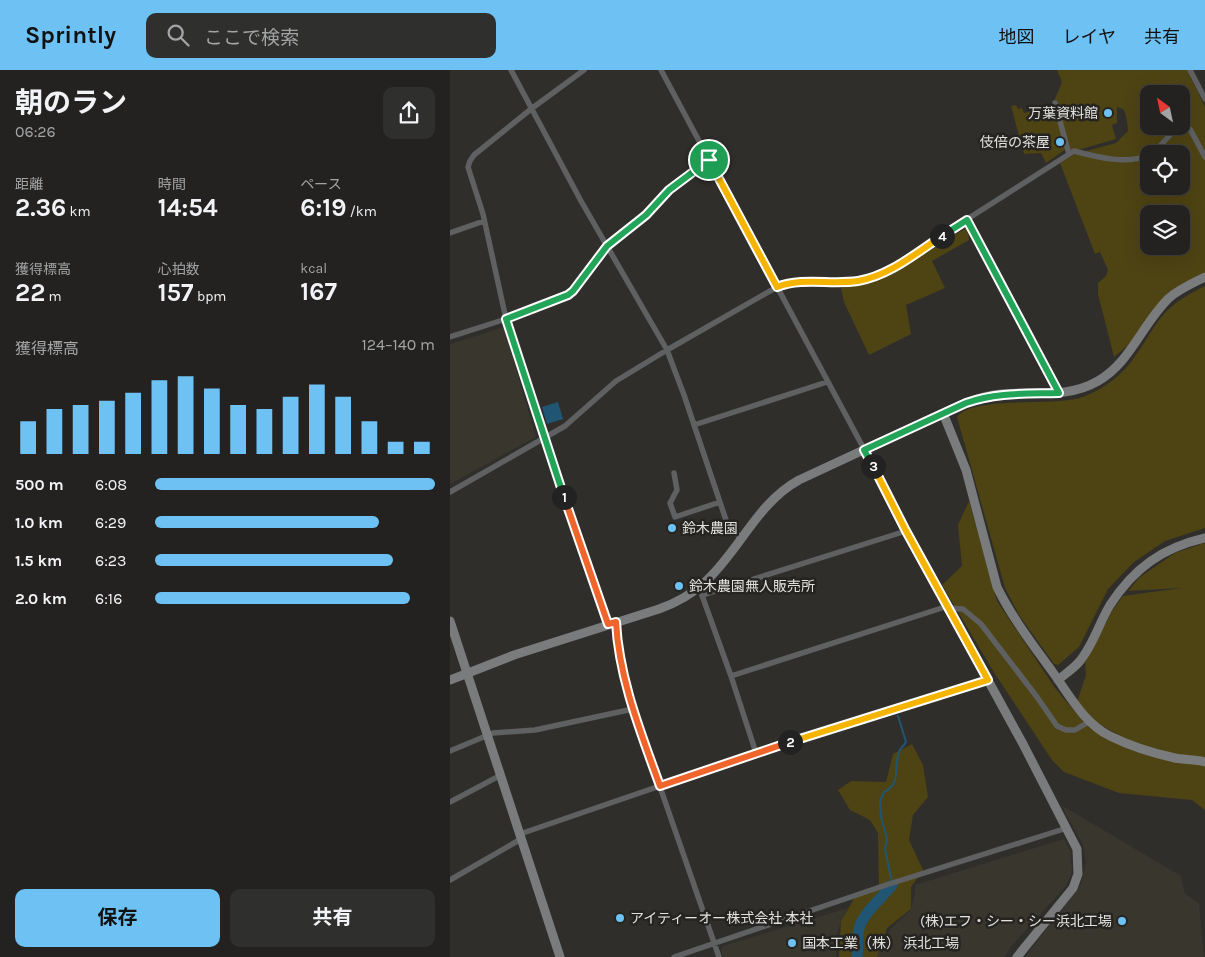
<!DOCTYPE html>
<html lang="ja">
<meta charset="utf-8">
<style>
:root{--surface:#232220;--page:#2f2f2d;--text:#f1f3f6;--muted:#a3a4a5;--line:#403f3e;--accent:#6dc2f3}
body{margin:0;font-family:Karla,"Noto Sans JP",sans-serif;background:var(--page);color:var(--text);height:100vh;display:flex;flex-direction:column;font-size:19px;white-space:nowrap}
*{box-sizing:border-box;margin:0}
p{font-size:16px;color:var(--muted)}
.icon{flex:none;width:28px;height:28px;fill:none;stroke:currentColor;stroke-width:2;stroke-linecap:round;stroke-linejoin:round}
.map{position:relative;flex:1;overflow:hidden}
.sheet{display:flex;flex-direction:column;background:var(--surface);width:450px}
.sheet>*{flex:none}
.needle{width:32px;rotate:327deg}
.fabs{position:absolute;left:690px;top:15px;display:grid;gap:10px}
.fabs a{display:grid;place-items:center;width:50px;height:50px;border-radius:10px;background:var(--surface);box-shadow:0 5px 20px #0002,0 0 0 1px var(--line);font-size:25px}
.pin{position:absolute;display:grid;place-items:center;width:42px;height:42px;color:#fff;margin:-21px;border:2px solid #fff;border-radius:50%;box-shadow:0 1px 5px #0007}
.km{position:absolute;width:25px;height:25px;margin:-12px;border-radius:50%;background:#222;color:#fff;font-size:14px;line-height:25px;text-align:center}
.round{display:grid;place-items:center;flex:none;width:52px;height:52px;border-radius:10px;background:var(--page)}
.summary{display:flex;align-items:center;justify-content:space-between;height:85px;padding:0 15px}
h1{font-size:28px;font-weight:700;line-height:38px}
.figures{display:grid;grid-template-columns:repeat(3,1fr);gap:8px;height:85px;padding:5px 15px}
.figures div{display:grid;align-content:center}
.figures b{font-size:25px;font-weight:700}
.figures small{font-size:14px;font-weight:400}
.figures p{font-size:14px}
.chart{height:140px;padding:10px 15px}
.chart p{display:flex;justify-content:space-between}
.chart svg{width:100%;height:90px;margin-top:5px;stroke:var(--accent);stroke-width:6}
.primary-button{display:flex;gap:10px;margin-top:auto;padding:10px 15px}
.primary-button a{flex:1;height:58px;border-radius:10px;background:var(--accent);color:#111;font-size:20px;font-weight:700;line-height:58px;text-align:center}
.primary-button a+a{background:var(--page);color:var(--text)}
ul{padding:0 15px;list-style:none;font-size:16px}
li{display:grid;grid-template-columns:80px 60px 1fr;align-items:center;height:38px}
li i{height:12px;border-radius:6px;background:var(--accent)}
header{display:flex;align-items:center;gap:30px;box-sizing:border-box;height:70px;padding:0 25px;background:var(--accent);color:#111}
header strong{font-size:24px}
nav{display:flex;gap:28px;margin-inline-start:auto;font-size:18px}
.search{width:350px;height:45px;background:var(--page);display:flex;align-items:center;gap:12px;box-sizing:border-box;padding:0 18px;border-radius:10px;color:var(--muted);font-size:19px}
main{display:flex;flex:1;min-height:0}
.map>svg:first-child{display:block}
</style>
<header>
<strong>Sprintly</strong>
<div class="search"><svg class="icon" aria-label="search" viewBox="0 0 24 24"><circle cx="10" cy="10" r="6"/><path d="M15 15l6 6"/></svg>ここで検索</div>
<nav><a>地図</a><a>レイヤ</a><a>共有</a></nav>
</header>
<main>
<section class="sheet">
<div class="summary"><div><h1>朝のラン</h1><p>06:26</p></div><a class="round"><svg class="icon" aria-label="share" viewBox="0 0 24 24"><path d="M12 15V3M7 8l5-5 5 5M5 13v7h14v-7"/></svg></a></div>
<div class="figures">
<div><p>距離</p><b>2.36<small> km</small></b></div>
<div><p>時間</p><b>14:54</b></div>
<div><p>ペース</p><b>6:19<small> /km</small></b></div>
</div>
<div class="figures">
<div><p>獲得標高</p><b>22<small> m</small></b></div>
<div><p>心拍数</p><b>157<small> bpm</small></b></div>
<div><p>kcal</p><b>167</b></div>
</div>
<div class="chart"><p><span>獲得標高</span>124–140 m</p>
<svg viewBox="0 0 160 44" preserveAspectRatio="none"><path d="M5 44V28M15 44V22M25 44V20M35 44V18M45 44V14M55 44V8M65 44V6M75 44V12M85 44V20M95 44V22M105 44V16M115 44V10M125 44V16M135 44V28M145 44V38M155 44V38"/></svg>
</div>
<ul>
<li><b>500 m</b>6:08<i style="width:100%"></i></li>
<li><b>1.0 km</b>6:29<i style="width:80%"></i></li>
<li><b>1.5 km</b>6:23<i style="width:85%"></i></li>
<li><b>2.0 km</b>6:16<i style="width:91%"></i></li>
</ul>
<div class="primary-button"><a>保存</a><a>共有</a></div>
</section>
<div class="map">
<svg width="755" height="887" viewBox="0 0 755 887">
<rect width="100%" height="100%" fill="#2f2e2b"/>
<path fill="#38362d" d="M54 257 86 367 0 414V274Z
M611 735 731 806 735 824 749 833 754 887H575L631 814 636 793 633 775Z
M614 769 620 780 622 802 616 816 560 878 555 887H426L441 858 460 841 465 824V815Z
M398 838 391 851 387 863 386 887H273L271 880 273 876Z"/>
<path fill="#4e4313" fill-rule="evenodd" d="M607 0H737L755 37V203L718 223 682 272 664 287 648 224V213L656 206 658 200 650 182 645 184 610 93 625 84 666 73 678 61C678 55 676 43 673 39L667 37V53L662 55 666 69 628 80 616 79 596 93 591 83 574 84 561 36 566 35 568 39 572 38 574 43 602 36 612 12ZM699 24H731V56H699ZM699 84H731V116H699ZM699 144H731V176H699Z
M518 157 519 170 482 191 495 218 456 235 461 264 419 285 394 232 391 218 429 209Z
M755 216V458L715 471 684 492 658 519 629 577 608 595 604 594 569 545 555 518 507 347C523 325 605 337 633 327 656 318 675 303 688 282 697 269 704 255 714 244 726 231 739 224 755 216Z
M519 431 547 531 605 618 625 642 657 670 676 669 647 653 627 632 636 605 635 593 662 541 673 526 731 518 678 521 690 507 725 483 755 473V740L742 730 669 723 614 702 602 690 545 604 492 515 512 496 508 455Z
M462 674 473 695 478 727 463 745 459 770 473 800 461 817V839L437 858 427 887H389L391 851 405 827 429 816 428 763 420 750 400 740 388 720 401 711 436 712 443 684Z"/>
<path fill="#205673" d="M108 332 113 349 97 354 92 337Z"/>
<g fill="none" stroke-linecap="round" stroke-linejoin="round">
<path stroke="#205673" stroke-width="2" d="M441 808 435 779 437 769 431 747 430 731 434 722C452 713 443 698 449 682 450 678 454 676 456 672L448 646"/>
<path stroke="#205673" stroke-width="11" d="M407 887C408 878 407 868 409 859 412 844 432 828 442 815"/>
<path stroke="#5e6061" stroke-width="5.5" d="M61 0 131 131 217 280 234 325 278 456 291 468
M134 0 81 39 24 85 20 91 18 97 33 144 56 249 96 373 158 555
M211 0 414 379
M740 0 755 29
M605 33 619 84
M731 55 734 54 740 59 755 87
M701 84 710 76 728 56
M517 150 609 323
M0 163 34 151
M0 267 56 249 118 225 123 221 157 175 196 145 219 120 259 90
M244 355 377 312
M224 403 227 420 220 433 225 447 270 432
M0 422 115 356 166 311 217 280 327 217C359 205 394 216 428 206L624 81C647 87 676 95 699 85
M249 517 281 606 306 683
M253 525 456 461
M499 538 513 539 531 554 587 627 607 656 616 660H625L640 651
M166 552 169 587 183 639 269 887
M281 606 498 536
M0 681 43 663 85 660 183 639
M0 732 51 705
M70 764 306 683 539 610
M0 810 71 769
M224 887 436 815 617 758"/>
<path stroke="#797b7d" stroke-width="9" d="M493 343C512 334 530 326 551 324 584 321 617 329 648 311 681 292 692 254 719 228 729 219 743 213 755 207
M414 379 456 461 573 674 627 779 628 804 623 818 567 887
M0 551 110 887
M0 610 64 585 209 539C226 533 242 524 255 512 290 480 307 433 349 410L493 343 516 400 547 517C562 548 584 576 604 604 620 626 634 653 660 666 680 676 702 683 725 688 735 690 745 689 755 692
M608 610C615 604 623 599 629 592 643 576 649 553 660 535 684 498 712 478 755 468"/>
</g>
<g fill="none" stroke-linecap="round" stroke-linejoin="round">
<g stroke="#fff" stroke-width="10">
<path id="split-1" d="M114 427 56 249 118 225 123 221 157 176 196 145 219 120 259 90"/>
</g>
<g stroke="#fff" stroke-width="10">
<path id="split-2" d="M114 427 158 554 166 552C169 609 191 663 210 716L340 672"/>
</g>
<g stroke="#fff" stroke-width="10">
<path id="split-3" d="M340 672 538 610 456 461 423 396"/>
</g>
<g stroke="#fff" stroke-width="10">
<path id="split-4" d="M423 396 414 380 516 333C547 322 577 324 609 323L517 150 492 166"/>
</g>
<g stroke="#fff" stroke-width="10">
<path id="split-5" d="M259 90 327 217C353 207 380 215 408 211 439 206 466 183 492 166"/>
</g>
<use href="#split-1" stroke="#22a559" stroke-width="6"/>
<use href="#split-2" stroke="#f0652b" stroke-width="6"/>
<use href="#split-3" stroke="#f5b400" stroke-width="6"/>
<use href="#split-4" stroke="#22a559" stroke-width="6"/>
<use href="#split-5" stroke="#f5b400" stroke-width="6"/>
</g>
<g fill="#6dc2f3" stroke="#252421" stroke-width="2">
<circle cx="658" cy="43" r="5"/>
<circle cx="610" cy="72" r="5"/>
<circle cx="222" cy="458" r="5"/>
<circle cx="229" cy="516" r="5"/>
<circle cx="170" cy="848" r="5"/>
<circle cx="672" cy="851" r="5"/>
<circle cx="342" cy="873" r="5"/>
</g>
<g text-anchor="middle" dominant-baseline="central" stroke-width="5" stroke-linejoin="round" paint-order="stroke">
<g font-size="14" fill="#e2e1df" stroke="#252421" text-anchor="start">
<text x="648" y="43" text-anchor="end">万葉資料館</text>
<text x="600" y="72" text-anchor="end">伎倍の茶屋</text>
<text x="232" y="458">鈴木農園</text>
<text x="239" y="516">鈴木農園無人販売所</text>
<text x="180" y="848">アイティーオー株式会社 本社</text>
<text x="662" y="851" text-anchor="end">(株)エフ・シー・シー浜北工場</text>
<text x="352" y="873">国本工業（株） 浜北工場</text>
</g>
</g>
</svg>
<div class="fabs">
<a><svg class="needle" viewBox="-14 -14 28 28"><path d="M0-13l5 13h-10z" fill="#e53935"/><path d="M0 13l5-13h-10z" fill="#a3a4a5"/></svg></a>
<a><svg class="icon" aria-label="locate" viewBox="0 0 24 24"><circle cx="12" cy="12" r="6"/><path d="M12 2v4M12 18v4M2 12h4M18 12h4"/></svg></a>
<a><svg class="icon" aria-label="layers" viewBox="0 0 24 24"><path d="M12 4l9 5-9 5-9-5zM3 14l9 5 9-5"/></svg></a>
</div>
<div class="pin" style="left:259px;top:90px;background:#1e9e55"><svg class="icon" aria-label="arrive" viewBox="0 0 24 24"><path d="M6 21V4h12l-3 4 3 4H6"/></svg></div>
<b class="km" style="left:114px;top:427px">1</b>
<b class="km" style="left:340px;top:672px">2</b>
<b class="km" style="left:423px;top:396px">3</b>
<b class="km" style="left:492px;top:166px">4</b>
</div>
</main>
